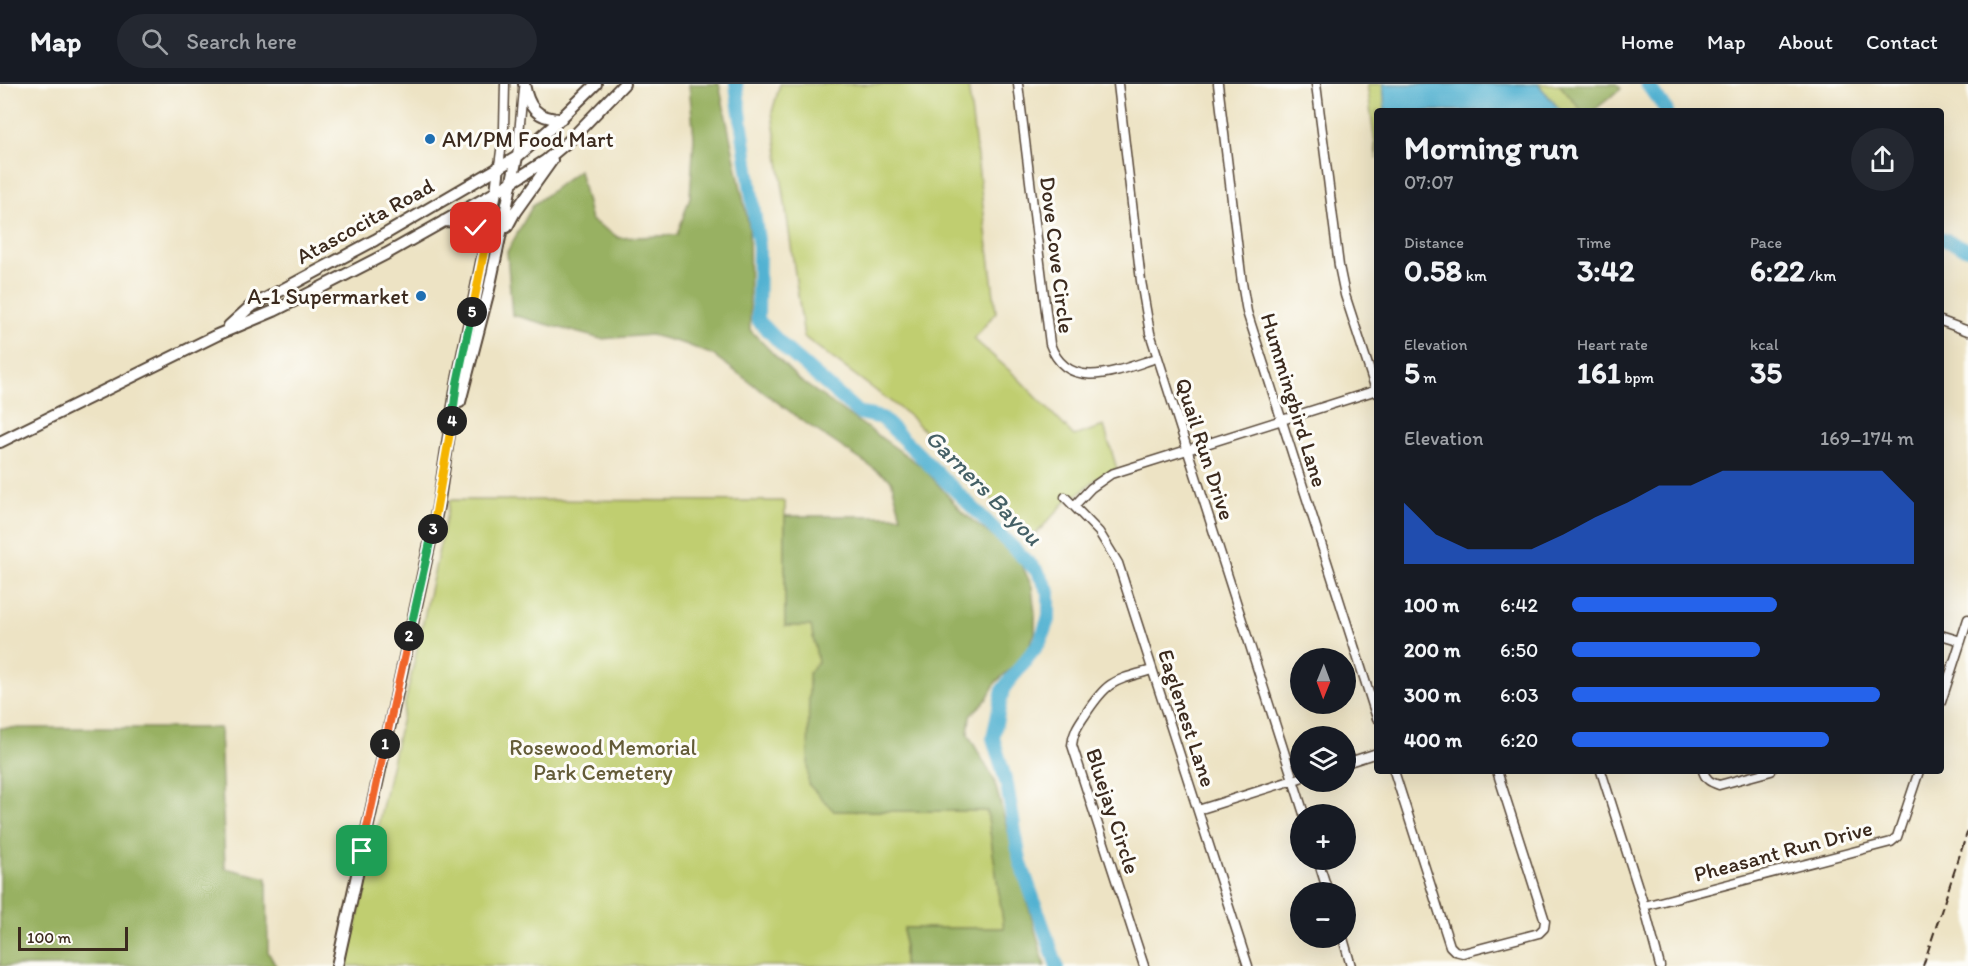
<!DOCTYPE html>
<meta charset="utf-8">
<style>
:root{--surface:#171b24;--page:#242831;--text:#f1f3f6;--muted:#9ea1a6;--line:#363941;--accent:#2563eb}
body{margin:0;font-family:Itim,sans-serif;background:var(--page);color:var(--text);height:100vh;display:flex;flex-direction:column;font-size:22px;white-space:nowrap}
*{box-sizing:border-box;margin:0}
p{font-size:20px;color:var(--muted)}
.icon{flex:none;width:33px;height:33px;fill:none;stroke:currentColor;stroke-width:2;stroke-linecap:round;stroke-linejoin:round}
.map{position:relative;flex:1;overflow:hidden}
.details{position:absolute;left:1374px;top:24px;width:570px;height:666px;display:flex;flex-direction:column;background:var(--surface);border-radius:6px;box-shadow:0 6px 24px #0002}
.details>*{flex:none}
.needle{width:39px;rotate:181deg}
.fabs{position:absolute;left:1290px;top:564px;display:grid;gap:12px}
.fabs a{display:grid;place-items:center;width:66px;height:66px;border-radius:50%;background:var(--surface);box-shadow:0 6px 24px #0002;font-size:30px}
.scale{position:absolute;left:18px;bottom:15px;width:110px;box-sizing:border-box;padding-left:6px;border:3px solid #3b2a1e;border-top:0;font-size:16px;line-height:21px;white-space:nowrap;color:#3b2a1e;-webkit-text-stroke:4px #fdfcf7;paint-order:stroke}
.pin{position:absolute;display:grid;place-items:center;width:51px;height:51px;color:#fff;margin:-26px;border-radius:12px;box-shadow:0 3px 9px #0006}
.km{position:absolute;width:30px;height:30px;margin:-15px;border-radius:50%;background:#222;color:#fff;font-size:16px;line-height:30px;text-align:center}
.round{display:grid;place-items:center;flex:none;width:63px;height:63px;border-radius:32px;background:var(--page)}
.headline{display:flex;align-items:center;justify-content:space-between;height:102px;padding:0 30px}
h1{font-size:33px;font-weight:700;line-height:45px}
.stats{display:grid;grid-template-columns:repeat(3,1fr);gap:9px;height:102px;padding:6px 30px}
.stats div{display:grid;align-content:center}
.stats b{font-size:30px;font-weight:700}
.stats small{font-size:16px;font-weight:400}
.stats p{font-size:16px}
.chart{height:168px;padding:12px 30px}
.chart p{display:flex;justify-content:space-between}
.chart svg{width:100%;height:108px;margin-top:6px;fill:var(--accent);opacity:.7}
ul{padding:0 30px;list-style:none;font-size:20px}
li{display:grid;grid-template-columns:96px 72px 1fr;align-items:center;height:45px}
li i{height:15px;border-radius:8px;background:var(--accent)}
header{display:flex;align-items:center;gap:36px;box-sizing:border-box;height:84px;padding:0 30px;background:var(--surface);border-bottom:2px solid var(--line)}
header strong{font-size:28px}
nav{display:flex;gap:33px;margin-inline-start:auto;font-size:21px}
.search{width:420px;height:54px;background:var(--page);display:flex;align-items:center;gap:15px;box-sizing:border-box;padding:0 21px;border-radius:33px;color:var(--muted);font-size:22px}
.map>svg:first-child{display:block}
</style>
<header>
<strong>Map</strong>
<div class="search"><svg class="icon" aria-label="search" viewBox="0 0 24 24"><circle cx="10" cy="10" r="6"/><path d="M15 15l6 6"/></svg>Search here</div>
<nav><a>Home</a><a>Map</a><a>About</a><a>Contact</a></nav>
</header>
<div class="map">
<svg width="1968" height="882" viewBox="0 0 1968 882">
<rect width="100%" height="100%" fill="#fdfcf7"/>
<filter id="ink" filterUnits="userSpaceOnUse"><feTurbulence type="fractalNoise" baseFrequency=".0167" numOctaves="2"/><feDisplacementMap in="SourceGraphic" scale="12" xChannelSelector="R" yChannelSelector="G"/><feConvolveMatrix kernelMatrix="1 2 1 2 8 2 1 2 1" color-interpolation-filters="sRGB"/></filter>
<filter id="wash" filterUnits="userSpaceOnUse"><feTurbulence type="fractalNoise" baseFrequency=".008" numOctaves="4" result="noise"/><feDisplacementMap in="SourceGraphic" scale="24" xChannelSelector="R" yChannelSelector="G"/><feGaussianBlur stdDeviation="1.35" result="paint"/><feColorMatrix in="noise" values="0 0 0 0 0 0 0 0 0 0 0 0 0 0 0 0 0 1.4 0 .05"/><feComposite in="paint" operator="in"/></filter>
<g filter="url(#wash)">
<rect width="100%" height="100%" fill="#ede3c4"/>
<path fill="#c0ce70" stroke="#7e7c47" stroke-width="1.5" d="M780 0H968L996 228 974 255 1018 294 1074 352 1104 342 1117 385C1109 388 1101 391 1095 396 1086 402 1081 412 1071 412L1034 452 1016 440 910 332 804 253 772 28Z
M1367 0H1559L1582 27H1377V76Z
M450 416 785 417V542H812L818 578 834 727H987L1004 844H904V882H347Z"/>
<path fill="#98b162" stroke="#6a6e40" stroke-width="1.5" d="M689 0H719L749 143 750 246 798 295 924 384 962 428 1006 463 1021 479 1032 503 1035 530V549L1024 573 996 598 986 616 970 632 968 650 994 696 1045 882H904V844H1004L987 727H834L808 700 809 588 818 578 811 542H785V432H901L891 396 807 340 713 271 685 260 651 251 601 255 512 231 507 168 533 121 579 86 591 136 619 154 677 151 690 113 694 53Z
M1559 0H1617L1621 5 1593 27H1582Z
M0 644H220L225 784 267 794 268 868 276 882H0Z"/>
<path fill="#53b2d2" stroke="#476e78" stroke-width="1.5" d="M1383 0H1538L1561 27H1385Z"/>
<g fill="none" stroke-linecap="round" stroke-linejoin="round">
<path stroke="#53b2d2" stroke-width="14" d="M736 0 759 163 758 236 787 266 859 329 882 334 1037 487 1049 508V533L1040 558 1003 605 993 654 1007 701 1020 777 1057 882
M1647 0 1667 27
M1941 155 1968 165"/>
</g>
</g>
<g filter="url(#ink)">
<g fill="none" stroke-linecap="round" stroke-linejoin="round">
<g stroke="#564637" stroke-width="11">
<path id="minor" d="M1018 0 1050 260C1068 311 1121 285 1157 274
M1118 0 1141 197 1150 249 1304 730
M1218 0 1242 199 1247 228 1377 634
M1316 0 1339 182 1345 211 1377 309
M517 73 523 5
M499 82 504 44 505 0
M1941 237 1968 247
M1065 413 1099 448 1118 479 1248 882
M1074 422 1091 404 1111 390 1377 306
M1941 551 1961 557
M1941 618 1968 535
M1346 679 1377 669
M1394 687 1450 862 1455 867 1463 869 1539 849 1544 844 1545 837 1497 687
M1601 687 1644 822 1660 882
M1703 687C1706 696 1710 698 1719 701L1771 687
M1198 726 1300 694
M1318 776 1328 808
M1644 822 1891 758 1897 753 1919 687
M1343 854 1351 882
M1144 882 1072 661C1073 649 1078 641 1085 631 1108 596 1113 597 1152 586"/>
</g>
<g stroke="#564637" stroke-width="14">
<path id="major" d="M524 0C528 22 536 35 561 35
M444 137C463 138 481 139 485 161
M507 143 515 128 552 76
M229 242 250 223 375 156 517 73 551 44 596 0
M460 318 488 210 517 73
M0 358 217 251 274 227 314 207 386 170 496 108 545 77 570 56 624 0
M337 882 438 422 457 299 496 108 499 82"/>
</g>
<use href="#minor" stroke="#fff" stroke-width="8"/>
<use href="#major" stroke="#fff" stroke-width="10"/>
<path stroke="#3b2a1e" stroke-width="2" stroke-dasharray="9 4.5" stroke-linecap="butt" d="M1923 882 1968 746"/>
</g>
</g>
<g fill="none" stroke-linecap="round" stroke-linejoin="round" filter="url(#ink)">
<g stroke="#fff" stroke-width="12">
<path id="split-1" d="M362 767 385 660"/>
</g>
<g stroke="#fff" stroke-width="12">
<path id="split-2" d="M385 660 409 552"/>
</g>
<g stroke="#fff" stroke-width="12">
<path id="split-3" d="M409 552 433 445"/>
</g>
<g stroke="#fff" stroke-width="12">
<path id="split-4" d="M433 445 452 337"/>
</g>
<g stroke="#fff" stroke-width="12">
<path id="split-5" d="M452 337 457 299 472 228"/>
</g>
<g stroke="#fff" stroke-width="12">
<path id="split-6" d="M472 228 485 163 483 152 476 144"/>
</g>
<use href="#split-1" stroke="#f0652b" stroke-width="8"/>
<use href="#split-2" stroke="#f0652b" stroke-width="8"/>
<use href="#split-3" stroke="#22a559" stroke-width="8"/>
<use href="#split-4" stroke="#f5b400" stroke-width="8"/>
<use href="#split-5" stroke="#22a559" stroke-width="8"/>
<use href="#split-6" stroke="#f5b400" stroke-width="8"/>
</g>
<g fill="#1f6fb2" stroke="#fdfcf7" stroke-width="2">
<circle cx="430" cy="55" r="6"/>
<circle cx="421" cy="212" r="6"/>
</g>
<g text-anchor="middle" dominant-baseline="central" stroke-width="6" stroke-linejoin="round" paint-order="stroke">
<g font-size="22" fill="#3b2a1e" stroke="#fdfcf7" text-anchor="start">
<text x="442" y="55">AM/PM Food Mart</text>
<text x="409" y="212" text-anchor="end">A-1 Supermarket</text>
</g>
<g font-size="22" fill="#3b2a1e" stroke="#fdfcf7">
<text transform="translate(365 137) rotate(-29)">Atascocita Road</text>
<text transform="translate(1057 171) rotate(83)">Dove Cove Circle</text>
<text transform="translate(1294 316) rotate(73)">Hummingbird Lane</text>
<text transform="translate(1205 365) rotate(72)">Quail Run Drive</text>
<text transform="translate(1187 634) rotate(72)">Eaglenest Lane</text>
<text transform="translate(1113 727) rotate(72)">Bluejay Circle</text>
<text transform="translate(1783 767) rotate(-15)">Pheasant Run Drive</text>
</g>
<g font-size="22" fill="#635b37" stroke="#fdfcf7">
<text x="603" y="663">Rosewood Memorial<tspan x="603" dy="25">Park Cemetery</tspan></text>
</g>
<g font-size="24" font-style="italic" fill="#456066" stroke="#fdfcf7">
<text transform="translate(984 403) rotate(45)">Garners Bayou</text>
</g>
</g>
</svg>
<div class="fabs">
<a><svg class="needle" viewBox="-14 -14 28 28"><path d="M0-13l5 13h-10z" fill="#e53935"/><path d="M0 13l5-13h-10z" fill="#9ea1a6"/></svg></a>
<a><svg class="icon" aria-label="layers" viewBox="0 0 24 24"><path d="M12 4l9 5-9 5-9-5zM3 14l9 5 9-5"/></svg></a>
<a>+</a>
<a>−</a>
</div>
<div class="scale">100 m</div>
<div class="pin" style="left:362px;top:767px;background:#1e9e55"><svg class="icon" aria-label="arrive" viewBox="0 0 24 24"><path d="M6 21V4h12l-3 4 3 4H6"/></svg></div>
<div class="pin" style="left:476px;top:144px;background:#d93025"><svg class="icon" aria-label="check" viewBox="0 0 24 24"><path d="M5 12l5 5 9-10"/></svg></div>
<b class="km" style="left:385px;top:660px">1</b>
<b class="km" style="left:409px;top:552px">2</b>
<b class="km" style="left:433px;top:445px">3</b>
<b class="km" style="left:452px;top:337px">4</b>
<b class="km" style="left:472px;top:228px">5</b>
<section class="details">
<div class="headline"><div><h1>Morning run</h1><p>07:07</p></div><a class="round"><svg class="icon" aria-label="share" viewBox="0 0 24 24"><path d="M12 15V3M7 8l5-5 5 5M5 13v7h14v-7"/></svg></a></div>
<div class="stats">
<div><p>Distance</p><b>0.58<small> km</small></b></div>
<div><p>Time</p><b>3:42</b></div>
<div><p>Pace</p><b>6:22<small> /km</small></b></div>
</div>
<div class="stats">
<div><p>Elevation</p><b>5<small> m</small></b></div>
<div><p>Heart rate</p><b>161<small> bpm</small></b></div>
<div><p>kcal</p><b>35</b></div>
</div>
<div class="chart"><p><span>Elevation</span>169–174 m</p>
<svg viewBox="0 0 160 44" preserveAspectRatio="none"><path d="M0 44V19L10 32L20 38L30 38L40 38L50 32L60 25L70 19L80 12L90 12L100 6L110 6L120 6L130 6L140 6L150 6L160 19V44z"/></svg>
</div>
<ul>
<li><b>100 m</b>6:42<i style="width:60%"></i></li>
<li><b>200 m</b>6:50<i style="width:55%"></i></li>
<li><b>300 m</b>6:03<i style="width:90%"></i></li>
<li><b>400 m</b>6:20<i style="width:75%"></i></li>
</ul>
</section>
</div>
